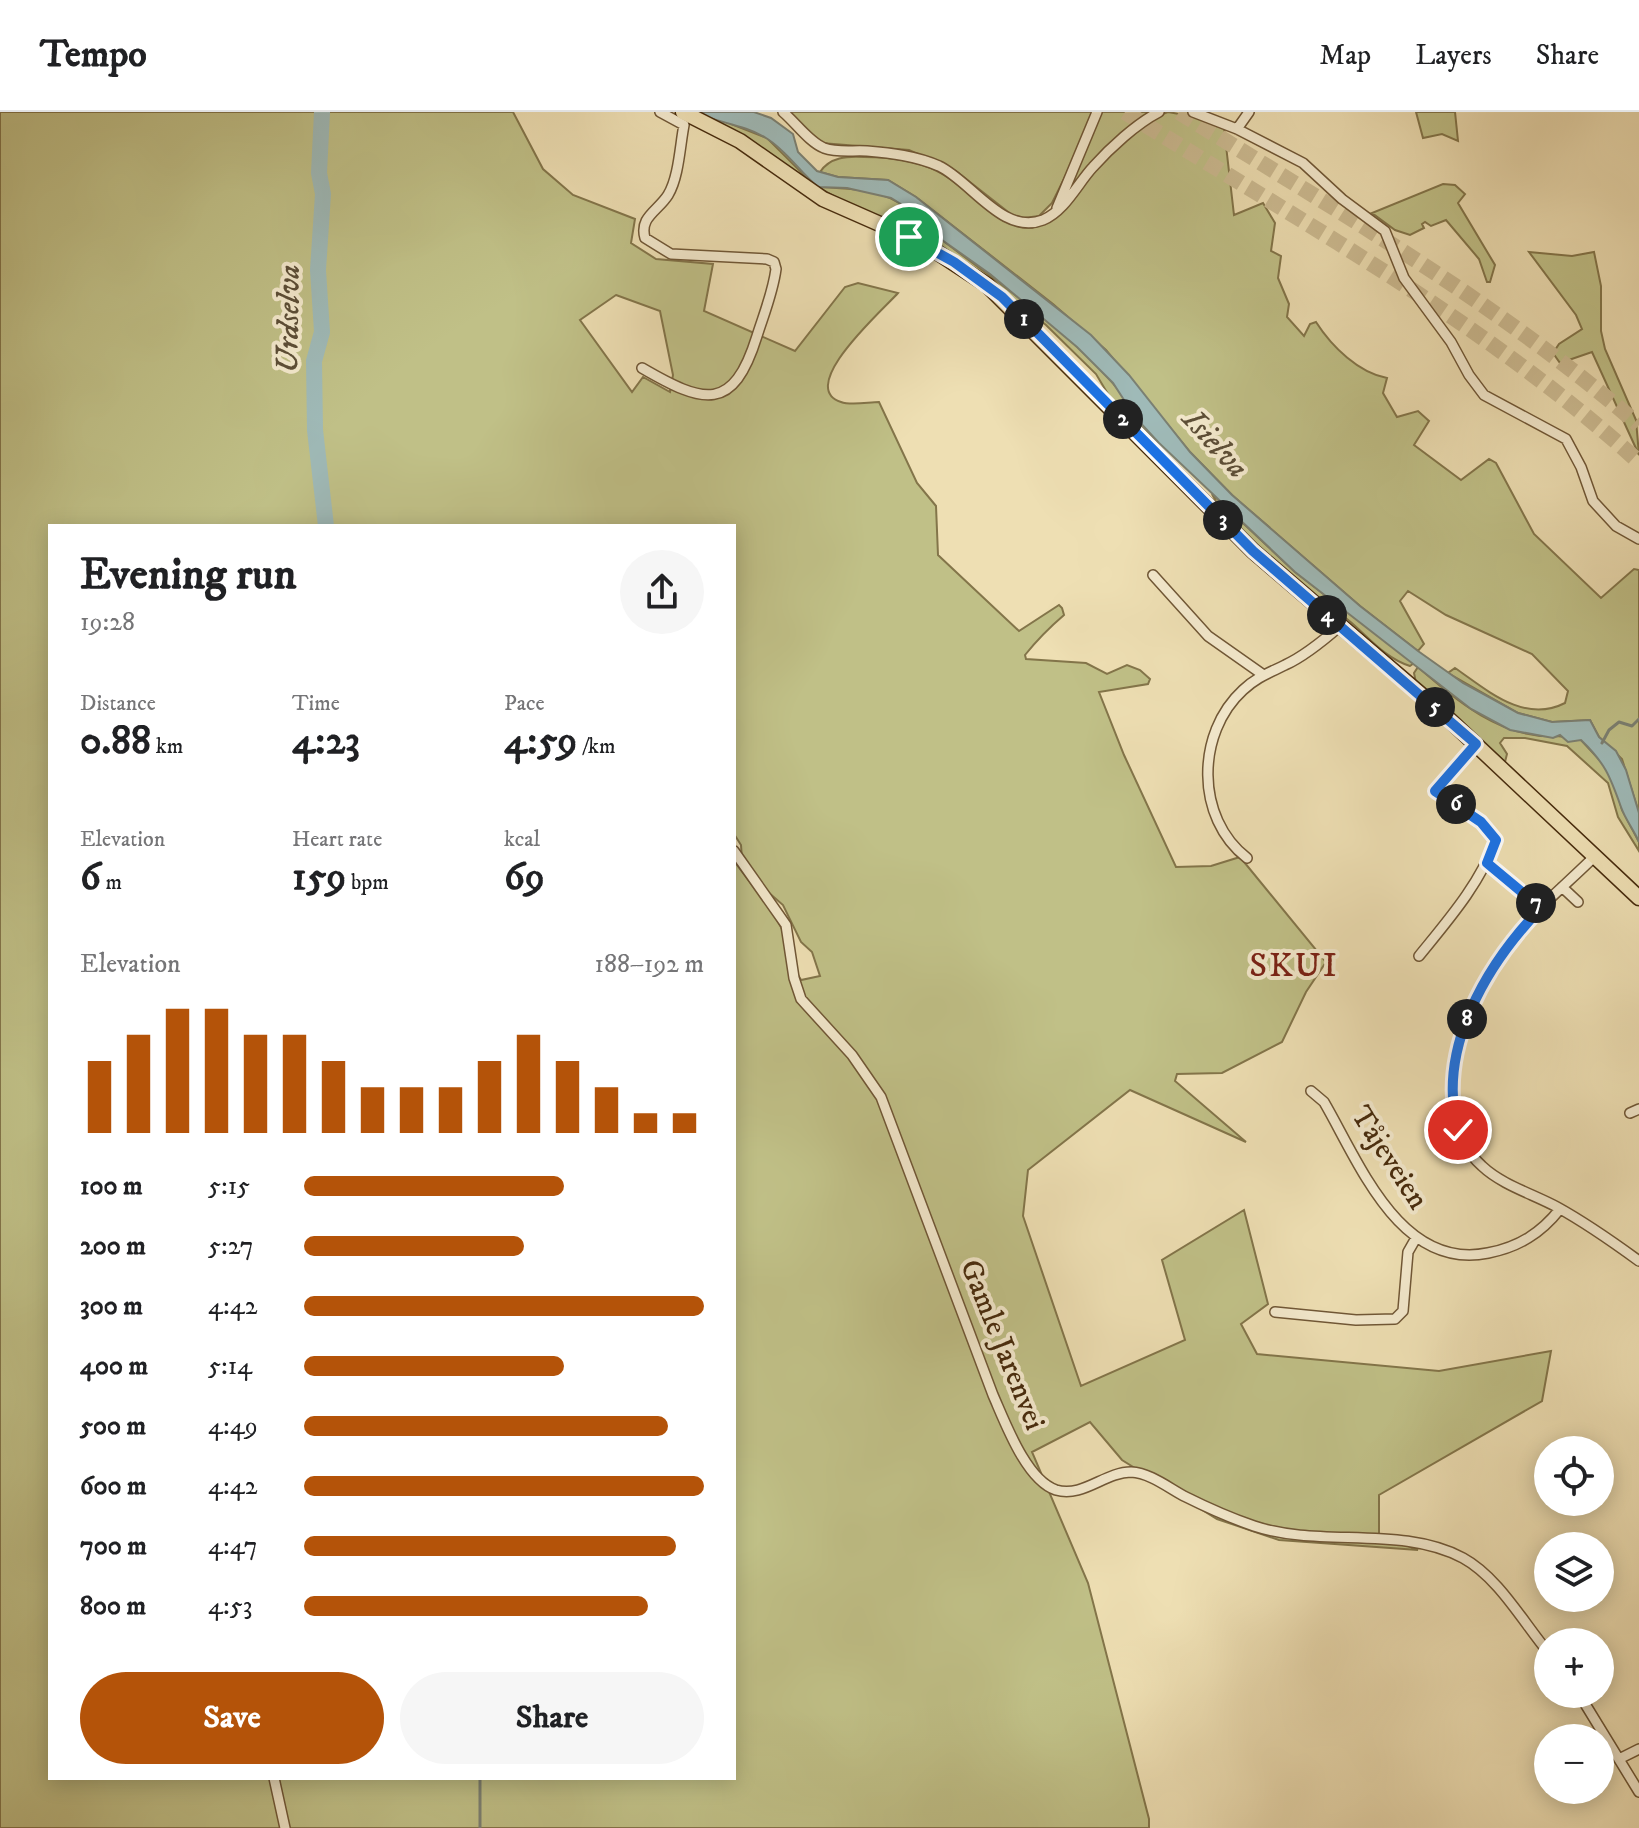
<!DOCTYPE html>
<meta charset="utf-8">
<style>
:root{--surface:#fff;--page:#f6f6f6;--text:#202124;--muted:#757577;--line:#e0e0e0;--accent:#b45309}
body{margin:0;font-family:"IM FELL DW Pica",serif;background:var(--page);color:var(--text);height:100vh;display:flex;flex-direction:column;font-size:30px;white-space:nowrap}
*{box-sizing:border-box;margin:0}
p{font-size:26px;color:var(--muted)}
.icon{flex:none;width:44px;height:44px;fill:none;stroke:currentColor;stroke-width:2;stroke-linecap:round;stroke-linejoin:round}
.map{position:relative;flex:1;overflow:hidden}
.side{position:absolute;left:48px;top:412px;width:688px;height:1256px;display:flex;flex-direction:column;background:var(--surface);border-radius:0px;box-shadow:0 4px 20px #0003}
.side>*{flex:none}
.tools{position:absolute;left:1534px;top:1324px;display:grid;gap:16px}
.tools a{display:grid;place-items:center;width:80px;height:80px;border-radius:50%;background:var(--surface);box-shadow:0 4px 20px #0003;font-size:40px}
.pin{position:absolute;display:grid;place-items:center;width:68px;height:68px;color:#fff;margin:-34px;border:4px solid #fff;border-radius:50%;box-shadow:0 2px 8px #0007}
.km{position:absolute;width:40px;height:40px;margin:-20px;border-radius:50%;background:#222;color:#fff;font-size:22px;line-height:40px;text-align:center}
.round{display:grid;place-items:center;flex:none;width:84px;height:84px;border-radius:42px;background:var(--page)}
.summary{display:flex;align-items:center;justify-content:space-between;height:136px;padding:0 32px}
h1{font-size:44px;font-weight:700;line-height:60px}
.metrics{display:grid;grid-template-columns:repeat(3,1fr);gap:12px;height:136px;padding:8px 32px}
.metrics div{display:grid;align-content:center}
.metrics b{font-size:40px;font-weight:700}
.metrics small{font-size:22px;font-weight:400}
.metrics p{font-size:22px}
.chart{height:224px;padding:16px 32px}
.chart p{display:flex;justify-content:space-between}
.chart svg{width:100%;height:144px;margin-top:8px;stroke:var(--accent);stroke-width:6}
.primary-button{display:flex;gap:16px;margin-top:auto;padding:16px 32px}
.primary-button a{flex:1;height:92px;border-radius:48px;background:var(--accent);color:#fff;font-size:32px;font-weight:700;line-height:92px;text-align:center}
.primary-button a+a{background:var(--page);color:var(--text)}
ul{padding:0 32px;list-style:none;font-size:26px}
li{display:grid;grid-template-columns:128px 96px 1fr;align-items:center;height:60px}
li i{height:20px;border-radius:10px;background:var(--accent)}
header{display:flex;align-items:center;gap:48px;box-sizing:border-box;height:112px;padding:0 40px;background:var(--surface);border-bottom:2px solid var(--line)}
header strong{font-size:38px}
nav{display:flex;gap:44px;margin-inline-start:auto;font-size:28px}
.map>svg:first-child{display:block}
</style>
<header>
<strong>Tempo</strong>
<nav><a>Map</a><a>Layers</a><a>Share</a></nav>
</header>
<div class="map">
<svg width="1639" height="1716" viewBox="0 0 1639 1716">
<rect width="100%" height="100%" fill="#eedfb3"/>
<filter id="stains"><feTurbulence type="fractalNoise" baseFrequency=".0025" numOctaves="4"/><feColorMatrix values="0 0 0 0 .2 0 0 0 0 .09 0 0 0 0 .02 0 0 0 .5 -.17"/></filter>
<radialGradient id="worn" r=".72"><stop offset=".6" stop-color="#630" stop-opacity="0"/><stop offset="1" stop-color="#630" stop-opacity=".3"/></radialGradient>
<path fill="#c0c087" stroke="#83754a" stroke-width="2" fill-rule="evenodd" d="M0 0H513L543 57 573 83 635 107 631 131 656 147 713 152 704 199 795 239 845 175 858 171 898 181C884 197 795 275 841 290 851 294 869 290 879 290L917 371 936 394 938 443 1019 519 1059 493 1062 496 1064 503C1050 515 1037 528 1025 543L1026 547 1086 551 1107 562 1127 553 1140 558 1150 567 1148 572 1099 580 1124 643 1176 755 1211 754 1240 745 1326 850 1306 880 1282 930 1222 961 1177 962 1175 969 1246 1030 1130 978 1028 1058 1023 1104 1081 1274 1185 1228 1162 1148 1244 1098 1268 1192 1241 1212 1257 1242 1439 1259 1551 1239 1542 1289 1379 1383V1422L1418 1438 1279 1428 1217 1407 1122 1348 1090 1310 1032 1340 1088 1471 1149 1707V1716H0ZM616 183 660 199 673 263 670 280 643 265 632 280 580 208ZM50 414H734V722L741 733 742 747 768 780 783 793 801 830 812 840 820 864 801 868 786 842 783 819 774 802 734 749V1666H50Z
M790 0H1149L1098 45 1069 82 1068 59 1052 91 1039 104 1024 106 1012 103 956 59 909 38 821 31Z
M1168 0 1208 7 1224 16 1234 103 1263 91 1275 111 1271 139 1281 144 1278 166 1289 192 1287 205 1304 224 1310 212 1316 210C1332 235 1359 261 1387 266L1383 281 1397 305 1418 299 1429 309 1414 333 1461 368 1489 347 1496 351 1534 422 1601 486 1634 457 1639 458V701L1622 647 1599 625 1590 608 1552 610 1518 601 1448 561 1455 556C1487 578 1524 612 1565 591L1568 579 1532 542 1446 503 1408 479 1400 489 1424 532 1418 539 1360 494 1232 383 1190 340 1106 238 1053 192 916 85 888 68 838 65 820 60C830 45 847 44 864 45 889 45 915 48 937 59 971 75 992 116 1032 116 1062 106 1069 89 1087 68 1104 46 1142 9 1168 0Z
M1416 0H1455L1458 29 1442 22 1423 26Z
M721 8 767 26 805 64 801 65 711 9Z
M1443 72 1455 73 1465 82 1458 91 1495 153 1490 170H1487L1479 147 1446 108 1431 114 1425 110 1422 112 1424 116 1410 123 1395 118 1372 101Z
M818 75C842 76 868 77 890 86 913 96 924 114 942 128 1000 172 1062 214 1111 269 1128 288 1141 312 1159 331L1111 287 1096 262 1046 213 978 159 939 134 850 93Z
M1529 140 1572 144 1594 140 1601 174V219L1605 237 1636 308 1639 343 1592 240 1560 251 1553 241 1559 232 1582 217 1576 203Z
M1212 382 1295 460 1414 551 1410 554C1384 546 1367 523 1347 507 1306 475 1234 429 1212 382Z
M1418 555C1457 589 1501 627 1556 624 1565 624 1572 628 1581 628L1606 655 1615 673 1622 698 1639 730V739L1618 705 1608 671 1567 634 1525 626H1504L1500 631 1507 642 1505 650 1416 571 1414 561Z"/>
<path fill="#9fbab8" stroke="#7b8073" stroke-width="2" d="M694 0H754L771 6 793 22 798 40 817 59 838 65 888 68 916 85 1091 223 1129 263 1190 340 1232 383 1360 494 1418 539 1463 571 1518 601 1552 610 1590 608 1599 625 1616 639 1626 658 1639 701V730C1634 718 1625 707 1621 695 1610 664 1605 651 1581 628L1568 630 1560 623 1553 626 1510 618 1471 597 1295 460 1159 331 1135 305 1113 271 1077 235 990 162 935 123 920 104 891 86 847 76 818 75C800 60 786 38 766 26 743 12 717 11 694 0Z"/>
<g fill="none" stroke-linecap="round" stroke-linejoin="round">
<path stroke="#7b8073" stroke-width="3" d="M1602 631 1609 618 1619 610 1632 614 1639 607
M480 1716V1666"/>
<path stroke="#9fbab8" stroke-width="16" d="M322 0 319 61 323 82 318 158 322 220 314 249 315 318 326 414"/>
<path stroke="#ccbb92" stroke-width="16" stroke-dasharray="16 8" stroke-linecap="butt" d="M1125 0C1300 109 1486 211 1639 350
M1179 0C1336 98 1498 191 1639 313"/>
<g stroke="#705736" stroke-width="12">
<path id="minor" d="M783 0C796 11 809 30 824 36 838 41 853 38 867 39 891 41 916 44 939 54 971 69 1003 124 1043 108 1065 99 1078 71 1093 55 1110 36 1136 12 1159 0
M1193 0 1237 17 1303 51 1342 87 1385 119 1404 166 1451 230 1469 263 1484 283 1566 327 1581 355 1593 389 1616 414 1639 427
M1237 17 1249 0
M1057 96 1097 0
M642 256C704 292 733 301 757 224 764 202 773 180 776 157L774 150 767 147 671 142 645 126C639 105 658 99 668 83 679 65 680 33 684 13L660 0
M1153 463 1208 524 1262 562
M734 739 786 813 794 866 801 887 852 943 881 985 993 1283C1005 1310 1026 1368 1056 1378 1083 1386 1105 1360 1131 1360 1151 1361 1170 1377 1186 1385 1208 1396 1231 1406 1254 1414 1320 1436 1401 1413 1463 1446 1498 1465 1523 1510 1548 1540
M1596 743C1571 768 1544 790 1521 816 1474 871 1416 995 1482 1054 1502 1073 1533 1082 1557 1095 1586 1111 1613 1130 1639 1149
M1247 746C1195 706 1196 621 1243 578 1257 565 1269 561 1285 553 1305 544 1324 528 1340 514
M1487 751 1541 796
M1562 775 1578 790
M1419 844C1449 807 1479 773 1496 728L1481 710 1435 679 1476 632
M1311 979 1324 990C1359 1050 1400 1159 1488 1141 1519 1135 1541 1121 1560 1097
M1630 1001 1639 997
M1275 1200 1356 1208 1395 1207 1403 1199 1408 1140 1416 1126
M1579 1582 1639 1680
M1619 1647 1639 1637
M274 1666 285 1716"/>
</g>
<g stroke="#462a0c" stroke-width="17">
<path id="primary" d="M683 0 740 29 823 87 923 131 987 173 1253 439 1439 598 1639 786"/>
</g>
<use href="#minor" stroke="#f4eace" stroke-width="9"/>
<use href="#primary" stroke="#eedfb3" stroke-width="14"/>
</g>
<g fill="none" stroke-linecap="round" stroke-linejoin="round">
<g stroke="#fff" stroke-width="16">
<path id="route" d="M909 125 954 150 1002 185 1253 439 1476 632 1435 679 1481 710 1496 728 1487 751 1541 796C1487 852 1436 936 1458 1018"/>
</g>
<use href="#route" stroke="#1a73e8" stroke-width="10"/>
</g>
<g text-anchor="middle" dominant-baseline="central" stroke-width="8" stroke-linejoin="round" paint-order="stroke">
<g font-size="30" fill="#462a0c" stroke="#f4eace">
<text transform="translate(1389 1046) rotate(57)">Tåjeveien</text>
<text transform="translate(1002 1233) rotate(68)">Gamle Jarenvei</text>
</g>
<g font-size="32" font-style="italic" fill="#5c4e37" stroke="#f4eace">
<text transform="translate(289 207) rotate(-89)">Urdselva</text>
<text transform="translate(1215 332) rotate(48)">Isielva</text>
</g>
<g font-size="34" letter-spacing="2" fill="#7a1f14" stroke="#f4eace">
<text x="1294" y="854">SKUI</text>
</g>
</g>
<rect width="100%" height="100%" filter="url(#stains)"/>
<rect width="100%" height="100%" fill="url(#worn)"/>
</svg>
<div class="tools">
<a><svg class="icon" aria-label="locate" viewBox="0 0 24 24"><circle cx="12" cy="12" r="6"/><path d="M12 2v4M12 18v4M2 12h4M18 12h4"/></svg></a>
<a><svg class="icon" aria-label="layers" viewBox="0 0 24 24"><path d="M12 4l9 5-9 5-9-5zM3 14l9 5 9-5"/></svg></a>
<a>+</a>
<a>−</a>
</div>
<div class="pin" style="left:909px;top:125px;background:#1e9e55"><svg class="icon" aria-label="arrive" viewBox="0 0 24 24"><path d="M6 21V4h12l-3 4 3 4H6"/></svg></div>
<div class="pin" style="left:1458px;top:1018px;background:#d93025"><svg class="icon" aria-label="check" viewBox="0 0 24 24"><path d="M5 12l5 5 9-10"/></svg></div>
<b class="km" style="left:1024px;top:207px">1</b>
<b class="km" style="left:1123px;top:307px">2</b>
<b class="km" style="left:1223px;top:408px">3</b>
<b class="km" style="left:1327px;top:503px">4</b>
<b class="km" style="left:1435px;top:595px">5</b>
<b class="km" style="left:1456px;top:692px">6</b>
<b class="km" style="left:1536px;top:791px">7</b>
<b class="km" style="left:1467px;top:907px">8</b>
<section class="side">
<div class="summary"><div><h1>Evening run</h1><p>19:28</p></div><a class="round"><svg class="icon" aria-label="share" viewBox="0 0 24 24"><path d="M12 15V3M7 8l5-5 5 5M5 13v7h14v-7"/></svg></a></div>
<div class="metrics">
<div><p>Distance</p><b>0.88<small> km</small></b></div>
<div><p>Time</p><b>4:23</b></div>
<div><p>Pace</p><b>4:59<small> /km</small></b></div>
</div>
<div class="metrics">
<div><p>Elevation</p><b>6<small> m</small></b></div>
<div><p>Heart rate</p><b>159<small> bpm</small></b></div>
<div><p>kcal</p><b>69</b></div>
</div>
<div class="chart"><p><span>Elevation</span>188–192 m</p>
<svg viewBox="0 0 160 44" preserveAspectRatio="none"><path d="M5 44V22M15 44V14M25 44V6M35 44V6M45 44V14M55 44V14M65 44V22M75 44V30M85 44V30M95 44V30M105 44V22M115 44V14M125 44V22M135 44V30M145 44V38M155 44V38"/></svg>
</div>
<ul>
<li><b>100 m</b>5:15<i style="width:65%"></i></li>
<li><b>200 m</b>5:27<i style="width:55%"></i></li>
<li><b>300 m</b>4:42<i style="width:100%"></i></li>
<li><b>400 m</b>5:14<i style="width:65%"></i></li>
<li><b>500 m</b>4:49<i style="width:91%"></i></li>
<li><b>600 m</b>4:42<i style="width:100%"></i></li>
<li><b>700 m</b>4:47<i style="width:93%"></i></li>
<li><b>800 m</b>4:53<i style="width:86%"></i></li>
</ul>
<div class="primary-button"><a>Save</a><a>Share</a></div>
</section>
</div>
